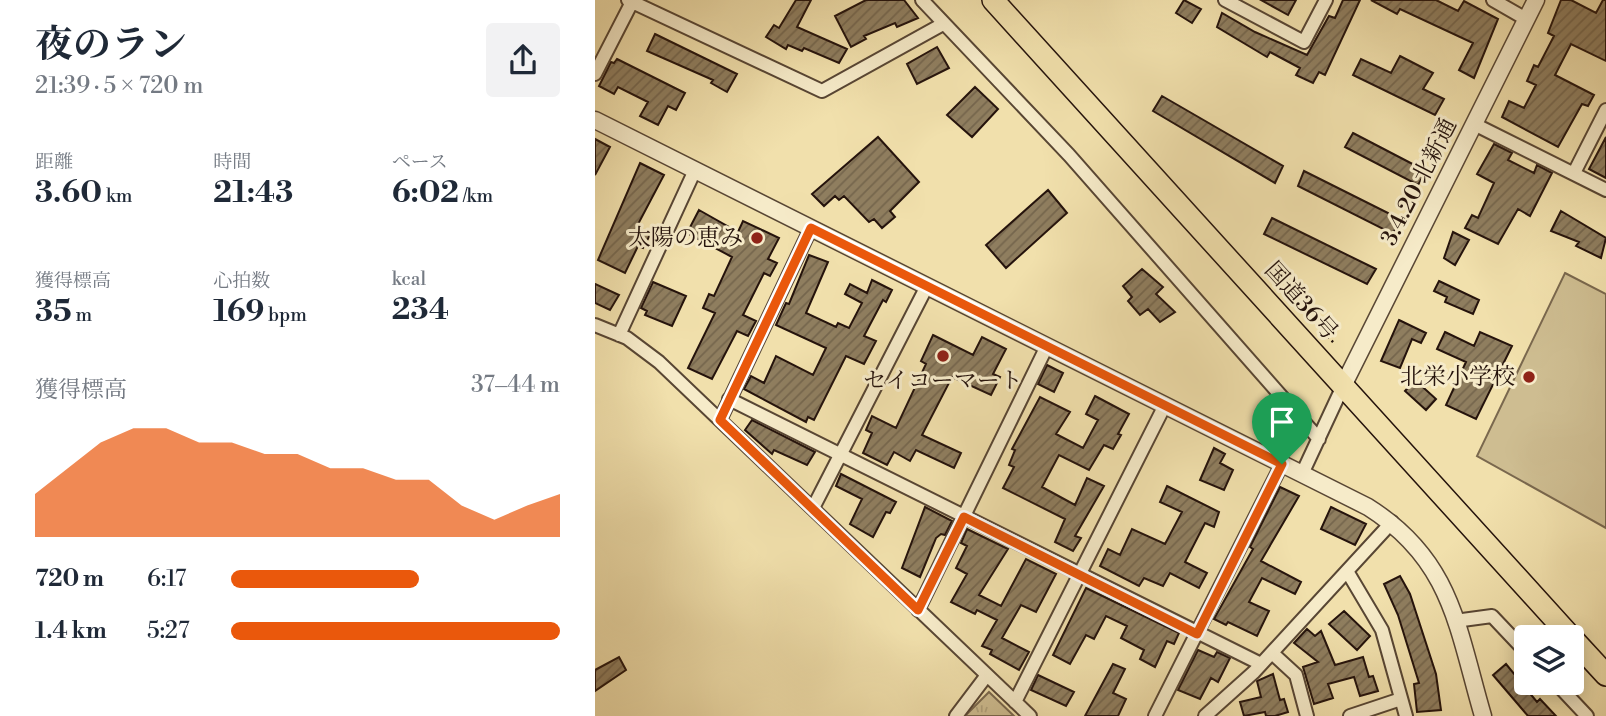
<!DOCTYPE html>
<html lang="ja">
<meta charset="utf-8">
<style>
:root{--surface:#fff;--page:#f2f2f3;--text:#1f2937;--muted:#747a83;--accent:#ea580c}
body{margin:0;font-family:"Libre Bodoni","Noto Serif JP",serif;background:var(--page);color:var(--text);height:100vh;display:flex;flex-direction:column;font-size:26px;white-space:nowrap}
*{box-sizing:border-box;margin:0}
p{font-size:23px;color:var(--muted)}
.icon{flex:none;width:38px;height:38px;fill:none;stroke:currentColor;stroke-width:2;stroke-linecap:round;stroke-linejoin:round}
.map{position:relative;flex:1;overflow:hidden}
.drawer{display:flex;flex-direction:column;background:var(--surface);width:595px}
.drawer>*{flex:none}
.fabs{position:absolute;left:919px;top:625px;display:grid;gap:14px}
.fabs a{display:grid;place-items:center;width:70px;height:70px;border-radius:7px;background:var(--surface);box-shadow:0 4px 18px #0003;font-size:35px}
.pin{position:absolute;display:grid;place-items:center;width:60px;height:60px;color:#fff;margin:-72px -30px;border-radius:50% 50% 50% 0;rotate:-45deg;box-shadow:0 0 7px #0007}
.pin .icon{rotate:45deg}
.round{display:grid;place-items:center;flex:none;width:74px;height:74px;border-radius:7px;background:var(--page)}
.summary{display:flex;align-items:center;justify-content:space-between;height:119px;padding:0 35px}
h1{font-size:38px;font-weight:700;line-height:52px}
.metrics{display:grid;grid-template-columns:repeat(3,1fr);gap:10px;height:119px;padding:7px 35px}
.metrics div{display:grid;align-content:center}
.metrics b{font-size:30px;font-weight:700}
.metrics small{font-size:19px;font-weight:400}
.metrics p{font-size:19px}
.chart{height:196px;padding:14px 35px}
.chart p{display:flex;justify-content:space-between}
.chart svg{width:100%;height:126px;margin-top:7px;fill:var(--accent);opacity:.7}
ul{padding:0 35px;list-style:none;font-size:23px}
li{display:grid;grid-template-columns:112px 84px 1fr;align-items:center;height:52px}
li i{height:18px;border-radius:9px;background:var(--accent)}
main{display:flex;flex:1;min-height:0}
.map>svg:first-child{display:block}
</style>
<main>
<section class="drawer">
<div class="summary"><div><h1>夜のラン</h1><p>21:39 · 5 × 720 m</p></div><a class="round"><svg class="icon" aria-label="share" viewBox="0 0 24 24"><path d="M12 15V3M7 8l5-5 5 5M5 13v7h14v-7"/></svg></a></div>
<div class="metrics">
<div><p>距離</p><b>3.60<small> km</small></b></div>
<div><p>時間</p><b>21:43</b></div>
<div><p>ペース</p><b>6:02<small> /km</small></b></div>
</div>
<div class="metrics">
<div><p>獲得標高</p><b>35<small> m</small></b></div>
<div><p>心拍数</p><b>169<small> bpm</small></b></div>
<div><p>kcal</p><b>234</b></div>
</div>
<div class="chart"><p><span>獲得標高</span>37–44 m</p>
<svg viewBox="0 0 160 44" preserveAspectRatio="none"><path d="M0 44V29L10 20L20 11L30 6L40 6L50 11L60 11L70 15L80 15L90 20L100 20L110 24L120 24L130 33L140 38L150 33L160 29V44z"/></svg>
</div>
<ul>
<li><b>720 m</b>6:17<i style="width:57%"></i></li>
<li><b>1.4 km</b>5:27<i style="width:100%"></i></li>
</ul>
</section>
<div class="map">
<svg width="1011" height="716" viewBox="0 0 1011 716">
<defs>
<pattern id="park-tufts" width="24" height="20" patternUnits="userSpaceOnUse" patternTransform="scale(1.75)"><rect width="24" height="20" fill="#cebd91"/><path d="M3 7l-1-3M5 7V3M7 7l1-3M15 17l-1-3M17 17v-4M19 17l1-3" fill="none" stroke="#b1a27c"/></pattern>
<pattern id="building-hatch" width="6" height="6" patternUnits="userSpaceOnUse" patternTransform="scale(1.75)"><rect width="6" height="6" fill="#8f7e5f"/><path d="M-1 1l2-2M0 6l6-6M5 7l2-2" fill="none" stroke="#75664d"/></pattern>
</defs>
<rect width="100%" height="100%" fill="#f1e0ac"/>
<filter id="stains"><feTurbulence type="fractalNoise" baseFrequency=".00286" numOctaves="4"/><feColorMatrix values="0 0 0 0 .2 0 0 0 0 .09 0 0 0 0 .02 0 0 0 .5 -.17"/></filter>
<radialGradient id="worn" r=".72"><stop offset=".6" stop-color="#630" stop-opacity="0"/><stop offset="1" stop-color="#630" stop-opacity=".3"/></radialGradient>
<path fill="#cebd91" stroke="#7a684e" stroke-width="2" d="M970 273 1011 294V528L882 456Z"/>
<path fill="url(#park-tufts)" stroke="#7a684e" stroke-width="2" d="M394 692 419 716H370Z"/>
<path fill="url(#building-hatch)" stroke="#25130c" stroke-width="2" d="M201 0H216L202 27 252 49 244 63 209 48 207 51 193 45 191 49 171 37 179 25 184 28Z
M271 0H309L323 18 302 27 300 23 269 36 271 39 256 47 240 16Z
M589 0 606 9 597 23 581 13Z
M666 0H701L693 15Z
M748 0H765L730 75 724 72 718 83 701 75 705 68 675 52 672 57 622 27 627 13 660 32 712 55 734 16 740 18Z
M776 0H841L863 11 869 1 903 19 879 78 864 70 878 43 805 9 802 14Z
M966 0H976L1001 13 1008 0H1011V61L976 44 960 75 999 95 993 106 987 104 963 147 907 117 914 101 929 108 941 85 932 81 939 65 943 67 959 36 953 33Z
M60 34 142 74 132 92 116 83 118 80 52 51Z
M342 47 354 68 322 84 312 64Z
M805 56 838 73 828 89 849 99 840 115 758 75 766 59 796 73Z
M22 59 90 93 81 110 73 106 63 125 45 116 53 102 23 87 19 94 4 86 16 62 19 63Z
M380 87 403 109 377 137 352 115Z
M567 96 688 166 680 183 558 111Z
M758 133 831 171 823 185 750 147Z
M283 137 324 182 295 211 300 217 287 228 279 219 274 222 249 196 244 200 240 196 229 206 217 194Z
M1011 137V178L994 169Z
M0 139 15 147 0 175Z
M899 144 917 153 913 160 939 173 942 165 957 173 935 216 923 209 903 244 870 228 877 215 883 218 899 183 882 174Z
M45 163 69 175 41 228 55 235 48 248 43 246 30 273 3 260Z
M709 171 805 219 798 234 703 186Z
M453 190 472 213 411 268 391 245Z
M104 210 143 232 148 221 184 238 173 259 182 263 175 276 169 273 148 315 161 321 153 336 142 331 117 379 93 368 120 313 108 308 114 294 119 296 137 257 92 233Z
M966 211 1011 238 1006 258 981 246 984 242 956 231Z
M677 218 781 269 772 284 669 234Z
M858 232 874 240 860 265 849 258Z
M214 255 233 262 211 313 241 327 243 323 254 328 267 303 250 294 255 284 272 293 277 280 297 290 291 302 288 300 269 336 281 341 269 364 251 356 219 420 213 417 211 422 149 389 156 376 169 383 181 356 218 375 231 348 181 325 191 303 194 304Z
M547 269 568 287 561 294 580 312 565 322 553 309 545 315 533 301 537 297 528 286Z
M844 281 884 300 878 314 850 302 852 297 839 291Z
M58 282 91 296 77 326 50 315 52 311 46 308Z
M0 284 24 295 15 310 0 303Z
M804 320 831 333 826 343 817 339 805 368 786 361Z
M850 332 879 346 885 332 917 346 881 419 851 405 871 362 842 349Z
M338 335 378 355 387 337 411 349 398 374 405 377 396 395 357 377 327 435 366 453 359 468 321 450 315 461 299 452 292 465 268 453 277 433 271 430 277 416 301 428 331 364 326 361Z
M452 365 468 373 459 392 443 384Z
M820 380 841 399 831 410 810 391Z
M500 396 534 414 523 434 526 435 518 449 509 445 494 470 464 455 447 487 480 505 492 478 509 486 480 536 486 538 478 551 460 542 470 519 408 488 419 467 414 465 420 450 417 449 445 397 475 412 461 434 488 448 503 420 491 414Z
M157 420 220 452 212 465 179 450 177 454 150 430Z
M619 448 630 454 625 463 638 470 629 490 605 480Z
M246 474 301 502 295 513 291 512 278 537 255 524 267 499 241 486Z
M572 486 624 512 619 527 610 523 590 562 612 573 604 588 575 573 568 586 549 578 544 586 505 566 513 549 525 555 537 529 570 544 587 512 565 502Z
M685 487 704 496 666 561 706 582 700 594 667 578 654 602 674 611 662 636 633 622 631 625 619 619 658 549 655 547Z
M330 507 357 521 350 535 346 534 341 538 325 577 307 568Z
M736 507 771 524 760 545 726 529Z
M372 529 413 549 384 595 406 606 431 559 461 574 441 612 426 605 407 638 434 652 424 670 395 654 397 650 387 646 402 620 382 610 380 614 356 602 372 574 361 568 372 546 366 543Z
M805 576 815 594 841 674 846 710 822 712 819 684 824 683 803 615 789 584Z
M491 588 584 633 579 644 572 641 560 667 545 659 549 650 526 638 532 626 511 616 499 639 491 635 475 664 458 655Z
M749 611 775 636 762 650 734 624Z
M712 629 720 636 726 631 740 665 768 657 774 677 778 676 783 691 765 696 759 677 733 684 738 698 719 704 708 667 723 662 699 643Z
M603 650 619 657 622 652 635 658 623 682 616 678 605 699 583 690Z
M24 657 31 670 0 691V670Z
M518 664 530 669 518 693 531 699 523 716H490Z
M911 664 942 702 945 699 961 716H933L898 675Z
M678 674 685 700 689 699 693 712 680 716H671L670 712 649 716 645 702 666 697 662 681Z
M443 675 479 692 471 706 436 690Z"/>
<g fill="none" stroke-linecap="round" stroke-linejoin="round">
<g stroke="#584634" stroke-width="16">
<path id="minor" d="M33 0 227 91 348 24
M327 0 474 155 724 439
M630 0 709 42 731 0
M898 0 931 19
M0 74 38 0
M879 124 1011 190
M979 173 1011 110
M0 325 32 338 64 362 435 716
M24 335 100 170
M134 399 666 664
M125 420 216 228
M707 474 748 386
M218 508 332 286
M752 571 787 630 811 716
M323 610 452 346
M860 621 897 616 931 652
M677 653 701 675 712 716
M960 682 992 716
M420 702 570 405
M361 716 392 675
M560 716 687 464
M610 716 659 672 797 522
M755 716 806 699"/>
</g>
<g stroke="#584634" stroke-width="19">
<path id="tertiary" d="M0 120 773 507C857 560 862 627 888 716
M748 386 941 0"/>
</g>
<g stroke="#25130c" stroke-width="24">
<path id="trunk" d="M398 0 976 637
M976 637 1011 675"/>
</g>
<path stroke="#25130c" stroke-width="2.5" stroke-dasharray="2 3.5" stroke-linecap="butt" d="M706 309 739 343"/>
<use href="#minor" stroke="#f6ebc9" stroke-width="12"/>
<use href="#tertiary" stroke="#f6ebc9" stroke-width="16"/>
<use href="#trunk" stroke="#f1e0ac" stroke-width="21"/>
</g>
<g fill="none" stroke-linecap="round" stroke-linejoin="round">
<g stroke="#fff" stroke-width="14">
<path id="route" d="M216 228 687 464 602 634 369 517 323 610 125 420Z"/>
</g>
<use href="#route" stroke="#ea580c" stroke-width="9"/>
</g>
<g fill="#8f2418" stroke="#f6ebc9" stroke-width="2.5">
<circle cx="162" cy="238" r="7"/>
<circle cx="348" cy="356" r="7"/>
<circle cx="934" cy="377" r="7"/>
</g>
<g text-anchor="middle" dominant-baseline="central" stroke-width="6" stroke-linejoin="round" paint-order="stroke">
<g font-size="23" fill="#25130c" stroke="#f6ebc9">
<text transform="translate(824 182) rotate(-63)">3.4.20 北新通</text>
<text transform="translate(706 301) rotate(48)">国道36号</text>
</g>
<g font-size="23" fill="#25130c" stroke="#f6ebc9" text-anchor="end">
<text x="148" y="238">太陽の恵み</text>
<text x="920" y="377">北栄小学校</text>
<text x="348" y="381" text-anchor="middle">セイコーマート</text>
</g>
</g>
<rect width="100%" height="100%" filter="url(#stains)"/>
<rect width="100%" height="100%" fill="url(#worn)"/>
</svg>
<div class="fabs">
<a><svg class="icon" aria-label="layers" viewBox="0 0 24 24"><path d="M12 4l9 5-9 5-9-5zM3 14l9 5 9-5"/></svg></a>
</div>
<div class="pin" style="left:687px;top:464px;background:#1e9e55"><svg class="icon" aria-label="arrive" viewBox="0 0 24 24"><path d="M6 21V4h12l-3 4 3 4H6"/></svg></div>
</div>
</main>
